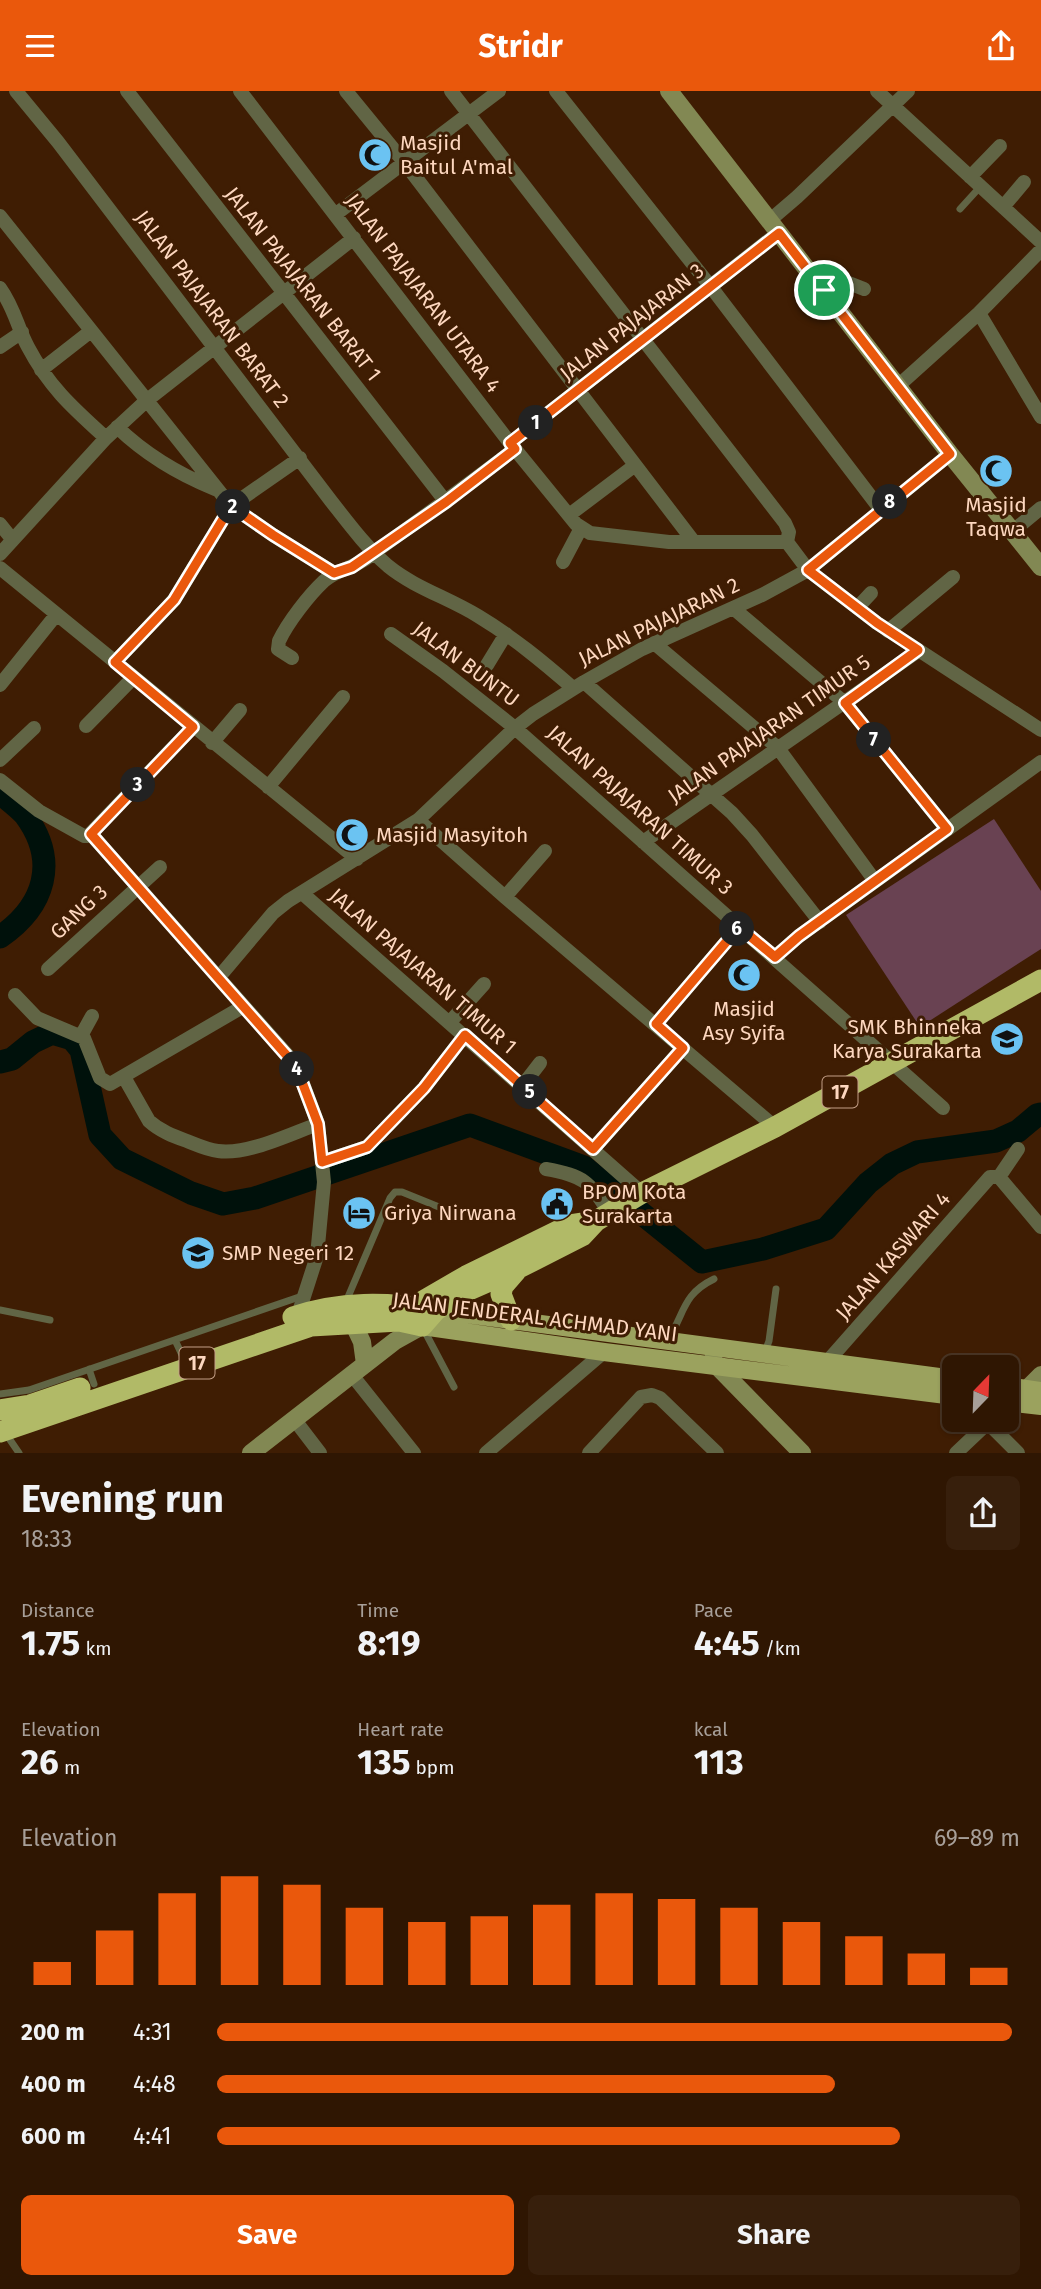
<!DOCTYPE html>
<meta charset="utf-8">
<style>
:root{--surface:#2f1602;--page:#371f0c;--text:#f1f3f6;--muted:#a79f99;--line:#4a3524;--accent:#ea580c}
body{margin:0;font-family:"Fira Sans",sans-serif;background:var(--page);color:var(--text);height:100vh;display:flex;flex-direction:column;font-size:26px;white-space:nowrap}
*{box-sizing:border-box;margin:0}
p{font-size:23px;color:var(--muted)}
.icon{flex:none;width:38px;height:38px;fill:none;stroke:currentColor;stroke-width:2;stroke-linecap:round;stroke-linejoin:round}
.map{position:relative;height:1362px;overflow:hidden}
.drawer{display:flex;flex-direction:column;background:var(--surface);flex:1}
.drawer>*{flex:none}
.needle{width:46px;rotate:23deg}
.controls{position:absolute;left:942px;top:1264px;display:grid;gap:14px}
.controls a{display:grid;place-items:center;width:77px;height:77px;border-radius:10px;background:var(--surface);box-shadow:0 2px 5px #0004,0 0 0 2px var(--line);font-size:35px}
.pin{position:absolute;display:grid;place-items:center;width:60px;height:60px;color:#fff;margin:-30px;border:4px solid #fff;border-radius:50%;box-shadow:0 2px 7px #0007}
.km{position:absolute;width:35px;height:35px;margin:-18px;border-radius:50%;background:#222;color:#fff;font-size:19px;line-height:35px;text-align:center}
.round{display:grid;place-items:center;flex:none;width:74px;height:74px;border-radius:10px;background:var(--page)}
.headline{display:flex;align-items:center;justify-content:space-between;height:119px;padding:0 21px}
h1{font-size:38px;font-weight:700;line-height:52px}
.metrics{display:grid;grid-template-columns:repeat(3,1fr);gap:10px;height:119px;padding:7px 21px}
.metrics div{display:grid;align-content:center}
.metrics b{font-size:35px;font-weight:700}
.metrics small{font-size:19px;font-weight:400}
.metrics p{font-size:19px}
.chart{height:196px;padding:14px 21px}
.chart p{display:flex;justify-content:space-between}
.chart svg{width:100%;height:126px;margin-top:7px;stroke:var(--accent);stroke-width:6}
.button{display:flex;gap:14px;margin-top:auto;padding:14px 21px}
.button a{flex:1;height:80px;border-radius:10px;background:var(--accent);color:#fff;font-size:28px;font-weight:700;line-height:80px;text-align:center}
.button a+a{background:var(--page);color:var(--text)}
ul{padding:0 21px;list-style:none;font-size:23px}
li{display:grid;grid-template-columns:112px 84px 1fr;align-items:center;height:52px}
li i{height:18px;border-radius:9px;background:var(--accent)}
header{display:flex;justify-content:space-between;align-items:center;height:91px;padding:0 21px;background:var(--accent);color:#fff;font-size:32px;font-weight:700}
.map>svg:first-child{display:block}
</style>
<header><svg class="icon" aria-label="menu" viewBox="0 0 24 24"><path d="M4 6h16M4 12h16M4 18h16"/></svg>Stridr<svg class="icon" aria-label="share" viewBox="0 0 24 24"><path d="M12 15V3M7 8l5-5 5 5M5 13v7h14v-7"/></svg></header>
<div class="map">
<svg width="1041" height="1362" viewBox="0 0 1041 1362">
<rect width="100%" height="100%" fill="#3f1d03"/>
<path fill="#694252" d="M994 728 1041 800V858L920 936 846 824Z"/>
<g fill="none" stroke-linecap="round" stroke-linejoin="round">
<path stroke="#00110b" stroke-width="23" d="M0 702C8 709 18 716 25 724 59 770 45 815 0 846
M0 971 12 968 33 951 52 942 72 948 81 959 100 1044 122 1068 191 1102 223 1113 255 1107 470 1034 584 1076 702 1171 763 1158 826 1138 868 1092 892 1073 917 1061 996 1050 1018 1040 1037 1024 1041 1023"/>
<path stroke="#616545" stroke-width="7" d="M960 118 980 96
M345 1213 390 1107 395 1101H402L439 1116
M0 1219 50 1229
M424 1239 454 1296
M669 1247C685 1221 683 1203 714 1188
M175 1249 182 1264
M764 1263 769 1250 776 1198
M89 1278 94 1293
M0 1303 29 1299 305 1204
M6 1343 19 1362"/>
<path stroke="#616545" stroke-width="14" d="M16 0 58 51 331 410C349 433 366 456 388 475 415 497 449 507 478 525 513 546 543 571 573 597
M127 0 446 411
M240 0 510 352 576 433 590 442 669 451H694
M346 0 404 71 694 451H787
M451 0 785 432 789 441 787 451
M556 0 711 196 881 419
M877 0 1041 151
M970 86 1000 55
M1003 116 1024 91
M336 123 499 0
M0 125 231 415 300 367
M769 130 797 106 908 0
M0 197C15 218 17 236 28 256 49 296 73 317 106 347
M824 199 841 189 864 198
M979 222 1041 326
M0 256 22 241
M41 279 91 240
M898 295 979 222 1041 159
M117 336C146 364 178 383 215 398
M510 352 778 142
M569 424 634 375
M0 433 12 448
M1013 440 1041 417
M787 451 808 479 877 532 1041 639
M0 463 106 347 146 310 354 147
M563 471 581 437
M0 477 357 768
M733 517 845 612 947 738
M857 517 871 502
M888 540 953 486
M391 543 443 580 515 637 943 1017
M654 552 778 657 875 790
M292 567 278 558 279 550C288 531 309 504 324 490 336 479 353 477 367 467 416 431 466 395 515 358
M115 571 174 509 231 415 273 444 334 482
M487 574 506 543
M584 591 732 722 752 744 820 831
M0 594 56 524
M86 635 134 586
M212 652 240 619
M0 669 34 637
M0 689 39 720 84 745H88L193 636
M268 696 343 606
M418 729 505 806 775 1036
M91 743 290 967 299 982 318 1033 324 1091 317 1165 298 1224
M643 751 918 560
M302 802 642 1102
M505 806 545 760
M775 866 799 845 1041 671
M48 878 160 776
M219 886 273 822 288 810 418 729 515 637 533 623 584 591 642 558 762 504 808 479 950 363
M15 904 37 927 84 947 100 987 110 993 244 915
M450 931 484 893
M656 933 739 836
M81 945 92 925
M124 986 149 1030C160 1040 173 1045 187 1050 197 1054 208 1059 218 1060 248 1064 290 1043 318 1033
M523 994 540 972
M593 1058 683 957
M322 1071 367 1056 424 997 465 944
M546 1078C582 1084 591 1091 609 1122
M999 1086 1018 1058
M827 1271 990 1086H999L1041 1136
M352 1284 414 1362
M294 1328 320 1362
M988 1332 1018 1362
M486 1362 604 1261
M589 1362 641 1306 652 1304 660 1307 717 1362
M956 1362 992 1328"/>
<path stroke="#828853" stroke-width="18" d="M669 0 950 363 1041 476
M353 1232 362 1251 365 1273
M713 1268 716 1274 802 1362
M1027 1298 1041 1284
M251 1362 395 1250 422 1235"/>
<path stroke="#9ba25e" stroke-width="18" d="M436 1219 954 1288
M422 1235 604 1261 954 1305
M1006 1295 1041 1300
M1006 1311 1041 1315"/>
<path stroke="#b1ba67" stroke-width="21" d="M409 1218 466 1185 570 1134 596 1130
M293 1226C340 1210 387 1211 436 1219
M511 1229 501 1203 503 1195 516 1180
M0 1319 30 1314 80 1297
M0 1341 311 1235 399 1230 422 1235 436 1219 467 1200 517 1178 582 1145 596 1130 642 1102 775 1036 1041 889"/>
</g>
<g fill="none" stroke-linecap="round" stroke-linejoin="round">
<g stroke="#fff" stroke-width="14">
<path id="route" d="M779 142 950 363 808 479 877 532 918 559 845 612 947 738 799 845 775 866 739 836 656 933 683 957 593 1058 465 944 424 997 367 1056 322 1071 318 1033 296 975 91 743 193 636 115 571 174 509 231 415 273 444 334 482 352 476 446 411 515 358 510 352Z"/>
</g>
<use href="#route" stroke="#ea580c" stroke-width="9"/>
</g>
<defs>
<g id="mosque-disc" transform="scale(1.75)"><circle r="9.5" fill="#6bc3f2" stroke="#3f1d03"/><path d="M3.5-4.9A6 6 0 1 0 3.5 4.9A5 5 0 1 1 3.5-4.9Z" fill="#111"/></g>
<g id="school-disc" transform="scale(1.75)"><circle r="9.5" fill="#6bc3f2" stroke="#3f1d03"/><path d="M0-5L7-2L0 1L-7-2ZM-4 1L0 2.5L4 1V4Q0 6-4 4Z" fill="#111"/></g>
<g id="civic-disc" transform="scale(1.75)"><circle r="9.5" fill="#6bc3f2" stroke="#3f1d03"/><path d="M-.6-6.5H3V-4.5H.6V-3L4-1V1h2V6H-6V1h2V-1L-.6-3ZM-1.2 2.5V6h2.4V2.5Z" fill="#111"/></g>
<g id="hotel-disc" transform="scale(1.75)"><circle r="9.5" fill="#6bc3f2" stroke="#3f1d03"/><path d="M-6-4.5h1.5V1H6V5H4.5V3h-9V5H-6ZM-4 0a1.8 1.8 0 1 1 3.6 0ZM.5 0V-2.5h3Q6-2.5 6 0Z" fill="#111"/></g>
</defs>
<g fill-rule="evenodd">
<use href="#mosque-disc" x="375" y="64"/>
<use href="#mosque-disc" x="996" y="380"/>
<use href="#mosque-disc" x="352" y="744"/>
<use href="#mosque-disc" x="744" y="884"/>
<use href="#school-disc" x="1007" y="948"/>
<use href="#civic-disc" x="557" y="1113"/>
<use href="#hotel-disc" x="359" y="1122"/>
<use href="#school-disc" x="198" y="1162"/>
</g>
<g text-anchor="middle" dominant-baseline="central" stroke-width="6" stroke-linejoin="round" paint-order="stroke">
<g fill="#3f1d03" stroke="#c49f87" stroke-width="2">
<rect x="822.5" y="985.5" width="35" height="31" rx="5"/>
<rect x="179.5" y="1256.5" width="35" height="31" rx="5"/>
</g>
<g font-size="19" font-weight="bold" fill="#fdd7bf">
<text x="840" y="1001">17</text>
<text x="197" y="1272">17</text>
</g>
<g font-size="21" fill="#fdd7bf" stroke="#3f1d03" text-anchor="start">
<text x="400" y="52">Masjid<tspan x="400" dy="24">Baitul A'mal</tspan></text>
<text x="996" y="414" text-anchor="middle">Masjid<tspan x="996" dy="24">Taqwa</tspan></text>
<text x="376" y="744">Masjid Masyitoh</text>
<text x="744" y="918" text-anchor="middle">Masjid<tspan x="744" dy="24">Asy Syifa</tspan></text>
<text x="982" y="936" text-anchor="end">SMK Bhinneka<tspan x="982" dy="24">Karya Surakarta</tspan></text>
<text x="582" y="1101">BPOM Kota<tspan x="582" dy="24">Surakarta</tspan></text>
<text x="384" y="1122">Griya Nirwana</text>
<text x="222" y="1162">SMP Negeri 12</text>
</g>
<g font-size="21" fill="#fdd7bf" stroke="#3f1d03">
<text transform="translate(303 193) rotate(52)">JALAN PAJAJARAN BARAT 1</text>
<text transform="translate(423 202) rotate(53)">JALAN PAJAJARAN UTARA 4</text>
<text transform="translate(212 218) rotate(53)">JALAN PAJAJARAN BARAT 2</text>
<text transform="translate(632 231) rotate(-38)">JALAN PAJAJARAN 3</text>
<text transform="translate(659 531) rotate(-26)">JALAN PAJAJARAN 2</text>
<text transform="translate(466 573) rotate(37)">JALAN BUNTU</text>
<text transform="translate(769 638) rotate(-35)">JALAN PAJAJARAN TIMUR 5</text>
<text transform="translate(640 719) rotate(42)">JALAN PAJAJARAN TIMUR 3</text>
<text transform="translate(79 821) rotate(-43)">GANG 3</text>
<text transform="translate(423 880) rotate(41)">JALAN PAJAJARAN TIMUR 1</text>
<text transform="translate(893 1165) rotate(-49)">JALAN KASWARI 4</text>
<text transform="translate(535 1226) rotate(7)">JALAN JENDERAL ACHMAD YANI</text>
</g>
</g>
</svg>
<div class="controls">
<a><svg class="needle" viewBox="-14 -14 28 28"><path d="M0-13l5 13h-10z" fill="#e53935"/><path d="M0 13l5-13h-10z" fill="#a79f99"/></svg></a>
</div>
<div class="pin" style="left:824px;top:199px;background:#1e9e55"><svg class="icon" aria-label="arrive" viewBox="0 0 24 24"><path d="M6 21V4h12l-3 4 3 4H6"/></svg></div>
<b class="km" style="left:536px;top:332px">1</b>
<b class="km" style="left:233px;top:416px">2</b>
<b class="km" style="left:138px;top:694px">3</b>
<b class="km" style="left:297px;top:978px">4</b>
<b class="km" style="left:530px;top:1001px">5</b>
<b class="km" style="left:737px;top:838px">6</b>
<b class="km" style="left:874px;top:649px">7</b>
<b class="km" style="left:890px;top:411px">8</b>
</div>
<section class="drawer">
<div class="headline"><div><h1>Evening run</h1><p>18:33</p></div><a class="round"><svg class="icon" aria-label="share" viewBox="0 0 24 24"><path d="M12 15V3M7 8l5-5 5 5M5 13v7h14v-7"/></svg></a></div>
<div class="metrics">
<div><p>Distance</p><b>1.75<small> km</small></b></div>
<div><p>Time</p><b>8:19</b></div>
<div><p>Pace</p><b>4:45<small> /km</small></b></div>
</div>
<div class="metrics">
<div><p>Elevation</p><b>26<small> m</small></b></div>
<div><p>Heart rate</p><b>135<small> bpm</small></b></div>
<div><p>kcal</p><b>113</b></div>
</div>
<div class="chart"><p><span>Elevation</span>69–89 m</p>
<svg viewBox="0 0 160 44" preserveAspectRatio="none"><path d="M5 44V36M15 44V25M25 44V12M35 44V6M45 44V9M55 44V17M65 44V22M75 44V20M85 44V16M95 44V12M105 44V14M115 44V17M125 44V22M135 44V27M145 44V33M155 44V38"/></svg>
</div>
<ul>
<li><b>200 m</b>4:31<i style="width:99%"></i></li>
<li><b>400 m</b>4:48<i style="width:77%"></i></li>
<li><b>600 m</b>4:41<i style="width:85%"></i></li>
</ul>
<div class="button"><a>Save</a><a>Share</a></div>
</section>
